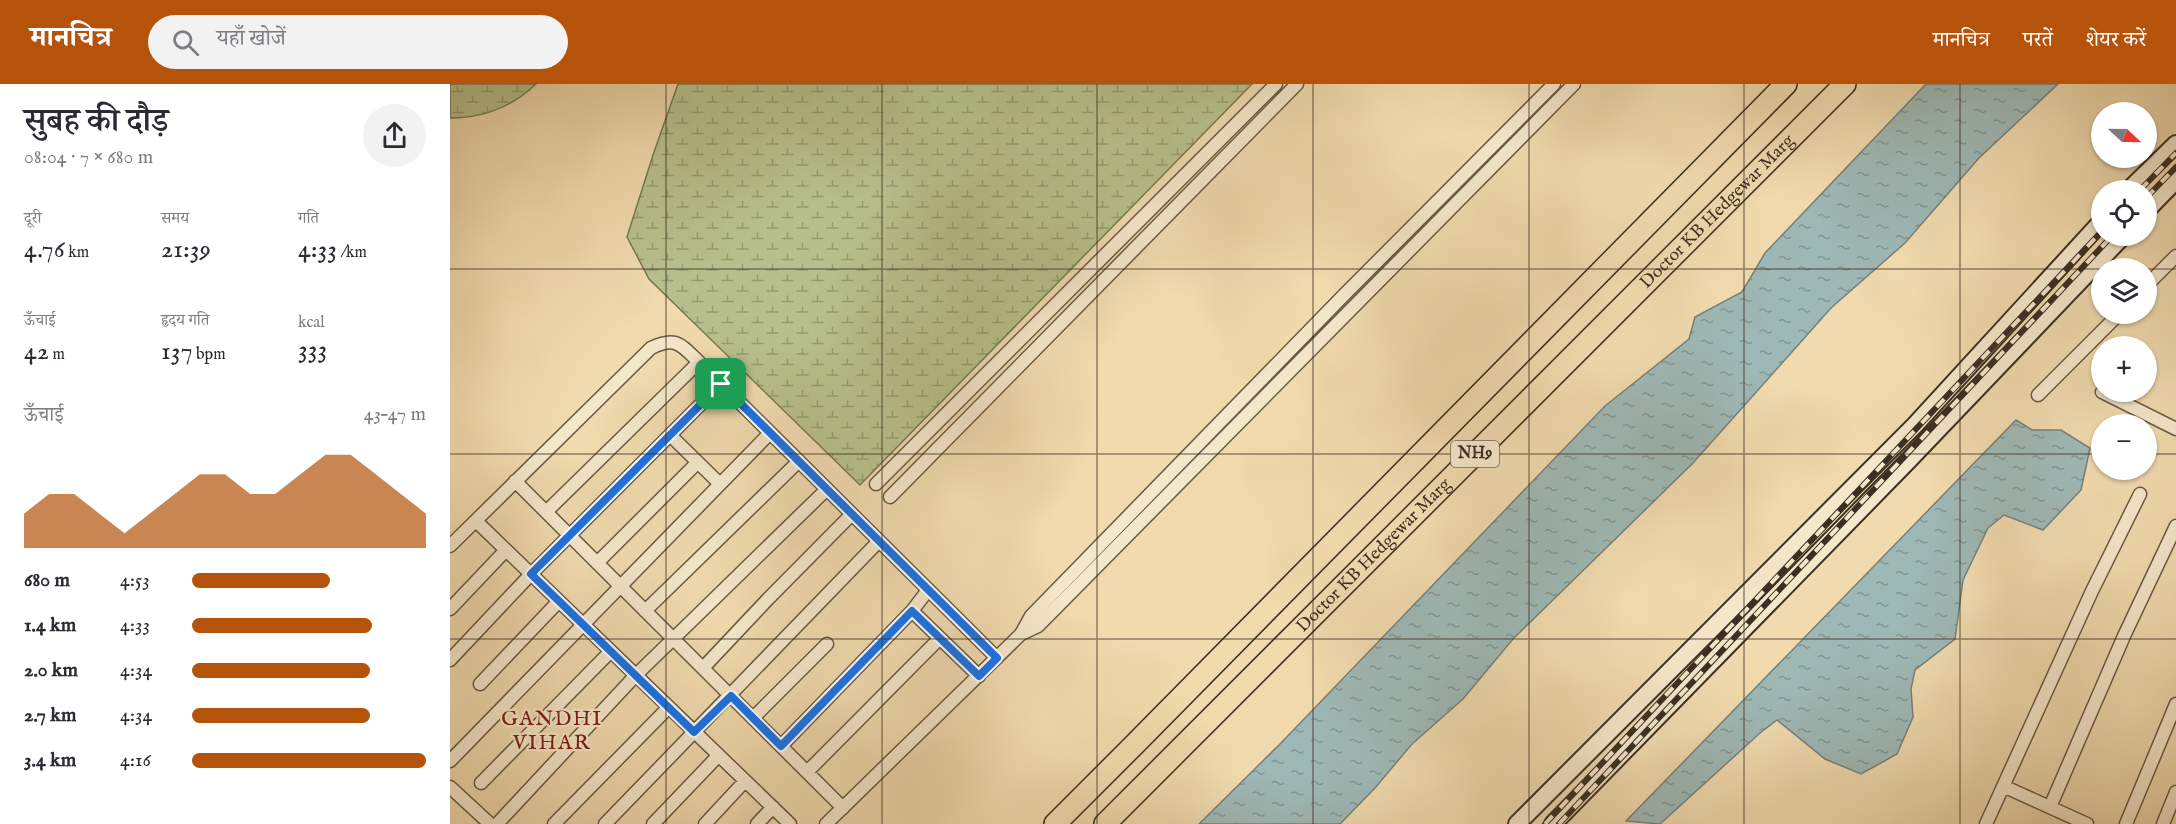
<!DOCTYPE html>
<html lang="hi">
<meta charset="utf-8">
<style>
:root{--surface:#fff;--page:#f2f2f3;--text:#2b2b33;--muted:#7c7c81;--accent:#b45309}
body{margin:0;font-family:"IM FELL English","Noto Serif Devanagari",serif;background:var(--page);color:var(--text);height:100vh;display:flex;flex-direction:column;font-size:22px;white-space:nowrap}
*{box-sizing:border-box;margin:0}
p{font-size:20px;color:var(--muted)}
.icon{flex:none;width:33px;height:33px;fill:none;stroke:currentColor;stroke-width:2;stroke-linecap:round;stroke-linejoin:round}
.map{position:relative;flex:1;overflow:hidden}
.details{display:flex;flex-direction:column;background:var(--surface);width:450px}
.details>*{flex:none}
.needle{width:39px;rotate:112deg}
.buttons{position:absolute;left:1641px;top:18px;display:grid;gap:12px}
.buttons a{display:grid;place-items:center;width:66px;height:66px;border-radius:50%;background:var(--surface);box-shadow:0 2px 4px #0004;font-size:30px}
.pin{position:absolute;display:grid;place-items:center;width:51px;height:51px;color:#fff;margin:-26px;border-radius:12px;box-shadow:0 3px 9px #0006}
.round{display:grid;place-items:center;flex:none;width:63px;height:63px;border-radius:32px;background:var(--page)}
.overview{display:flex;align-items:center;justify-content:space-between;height:102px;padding:0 24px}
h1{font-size:33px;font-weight:600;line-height:45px}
.stats{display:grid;grid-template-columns:repeat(3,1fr);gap:9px;height:102px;padding:6px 24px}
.stats div{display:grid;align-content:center}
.stats b{font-size:26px;font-weight:600}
.stats small{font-size:16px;font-weight:400}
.stats p{font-size:16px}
.chart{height:168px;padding:12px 24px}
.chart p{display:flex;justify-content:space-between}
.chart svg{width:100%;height:108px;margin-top:6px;fill:var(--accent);opacity:.7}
ul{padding:0 24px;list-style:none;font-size:20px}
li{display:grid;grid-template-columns:96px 72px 1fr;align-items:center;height:45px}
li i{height:15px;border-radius:8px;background:var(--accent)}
header{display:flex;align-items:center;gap:36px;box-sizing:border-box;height:84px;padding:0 30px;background:var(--accent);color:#fff}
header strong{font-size:28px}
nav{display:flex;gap:33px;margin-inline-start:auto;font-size:21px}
.search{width:420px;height:54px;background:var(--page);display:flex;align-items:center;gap:15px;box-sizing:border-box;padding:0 21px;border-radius:33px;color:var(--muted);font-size:22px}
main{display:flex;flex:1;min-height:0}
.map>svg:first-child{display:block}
</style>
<header>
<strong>मानचित्र</strong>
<div class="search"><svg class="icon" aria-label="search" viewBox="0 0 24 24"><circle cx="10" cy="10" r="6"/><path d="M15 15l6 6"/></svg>यहाँ खोजें</div>
<nav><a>मानचित्र</a><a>परतें</a><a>शेयर करें</a></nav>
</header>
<main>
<section class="details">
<div class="overview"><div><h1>सुबह की दौड़</h1><p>08:04 · 7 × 680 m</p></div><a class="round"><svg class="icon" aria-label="share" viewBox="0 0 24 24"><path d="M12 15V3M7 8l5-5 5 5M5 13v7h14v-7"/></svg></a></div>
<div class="stats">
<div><p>दूरी</p><b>4.76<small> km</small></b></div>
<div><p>समय</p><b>21:39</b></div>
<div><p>गति</p><b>4:33<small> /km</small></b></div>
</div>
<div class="stats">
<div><p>ऊँचाई</p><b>42<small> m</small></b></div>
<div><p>हृदय गति</p><b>137<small> bpm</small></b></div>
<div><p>kcal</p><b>333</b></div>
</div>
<div class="chart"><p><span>ऊँचाई</span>43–47 m</p>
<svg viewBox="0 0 160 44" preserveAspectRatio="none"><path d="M0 44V30L10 22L20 22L30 30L40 38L50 30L60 22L70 14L80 14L90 22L100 22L110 14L120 6L130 6L140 14L150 22L160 30V44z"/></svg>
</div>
<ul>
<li><b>680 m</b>4:53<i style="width:59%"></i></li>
<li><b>1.4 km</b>4:33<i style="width:77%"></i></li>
<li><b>2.0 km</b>4:34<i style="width:76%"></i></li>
<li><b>2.7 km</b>4:34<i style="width:76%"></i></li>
<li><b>3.4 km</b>4:16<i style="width:100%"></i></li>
</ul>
</section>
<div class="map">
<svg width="1726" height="740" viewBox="0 0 1726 740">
<defs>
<pattern id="wetland-marsh" width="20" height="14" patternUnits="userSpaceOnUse" patternTransform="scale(1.5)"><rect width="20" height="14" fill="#b7c08c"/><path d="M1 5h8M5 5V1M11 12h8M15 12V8" fill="none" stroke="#969c72"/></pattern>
<pattern id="water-ripples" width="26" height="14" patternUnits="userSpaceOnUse" patternTransform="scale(1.5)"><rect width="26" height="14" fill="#9eb8b5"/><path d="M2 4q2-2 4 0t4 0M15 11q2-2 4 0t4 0" fill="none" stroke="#829693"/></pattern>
</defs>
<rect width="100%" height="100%" fill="#f0daae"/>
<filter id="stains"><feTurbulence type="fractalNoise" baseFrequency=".00333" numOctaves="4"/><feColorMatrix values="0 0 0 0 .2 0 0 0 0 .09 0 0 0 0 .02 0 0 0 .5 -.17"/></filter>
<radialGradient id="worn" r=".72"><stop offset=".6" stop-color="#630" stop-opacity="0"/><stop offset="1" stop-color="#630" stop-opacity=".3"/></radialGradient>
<path fill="url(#wetland-marsh)" stroke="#787857" stroke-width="1.5" d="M0 0H86C62 23 33 34 0 34Z
M228 0H802L410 401 199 195 177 153 204 68Z"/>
<path fill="url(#water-ripples)" stroke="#76817a" stroke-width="1.5" d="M1476 0H1608L1529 74 1455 159 1381 224 1243 379 1063 555 1013 615 962 660 925 704 890 740H749L830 660 1155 322 1239 255 1245 233 1292 208 1315 169Z
M1566 336 1582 346H1611L1640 364 1631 406 1593 446 1554 431 1538 444 1513 496 1505 555 1465 586 1461 605 1463 633 1447 670 1411 690 1375 675 1327 636 1310 649 1210 740 1176 737Z"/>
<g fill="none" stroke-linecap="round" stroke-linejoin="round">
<g stroke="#685a45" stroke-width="15">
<path id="street" d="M1696 202 1726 172
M1652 308 1726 345
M1588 311 1669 230
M220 351 270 400
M65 397 393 724
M426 400 826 0
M440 413 847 0
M96 428 249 278
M26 437 340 740
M0 462 201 264C226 252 230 260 249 278L547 574
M147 479 247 379
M0 525 56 466
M195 527 349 377
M462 527 529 592
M571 550 581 532 893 212 1104 0
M0 576 81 490 271 300
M253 584 318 515 402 430
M30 600 109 517
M303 634 377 560
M331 662 462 527 478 506
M0 677 320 349
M357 688 490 554
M31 699 161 567
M1553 702 1637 740
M0 703 40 740
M1600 723 1674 552 1726 442
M47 740 186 591 377 405
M104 740 218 624
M155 740 429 457
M203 740 268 672
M255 740 295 697
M307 740 323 723
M376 740 571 550 588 542 1124 0
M1536 740 1642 507 1690 410
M1676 740 1726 620
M1713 740 1726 708"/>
</g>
<g stroke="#3a2f22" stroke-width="20">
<path id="secondary" d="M1679 106 1726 60
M1696 127 1726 96
M1067 740 1465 341 1652 137
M1103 740 1459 376 1673 152"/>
</g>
<g stroke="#3a2f22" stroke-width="24">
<g id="highway">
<path d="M605 740 686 659 1336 0"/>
<path id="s1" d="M655 740 1395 0"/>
</g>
</g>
<use href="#street" stroke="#f5e7ca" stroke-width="12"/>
<use href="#secondary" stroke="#f5e7ca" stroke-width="16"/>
<use href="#highway" stroke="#f0daae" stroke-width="21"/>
<g stroke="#3a2f22" stroke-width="6">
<path id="rail" d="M1690 106 1726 69
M1696 114 1726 83
M1095 740 1652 147
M1109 740 1662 152"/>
</g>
<use href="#rail" stroke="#f5e7ca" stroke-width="4" stroke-dasharray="11" stroke-linecap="butt"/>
</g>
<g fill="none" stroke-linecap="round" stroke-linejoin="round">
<g stroke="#fff" stroke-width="12">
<path id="route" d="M271 300 547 574 529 592 462 527 331 662 281 612 244 648 81 490Z"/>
</g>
<use href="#route" stroke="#1a73e8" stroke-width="8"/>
</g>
<path fill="none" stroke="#3a2f22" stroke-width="1.5" stroke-opacity="0.55" d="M216 0V740M432 0V740M647 0V740M863 0V740M1079 0V740M1294 0V740M1510 0V740M0 185H1652M1696 185H1726M0 370H1652M1696 370H1726M0 555H1726"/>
<g text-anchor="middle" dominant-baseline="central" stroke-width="4.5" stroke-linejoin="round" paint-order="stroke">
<rect fill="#f5e7ca" stroke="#726654" stroke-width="1.5" x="1001" y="357" width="48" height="26" rx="4.5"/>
<g font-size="16" font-weight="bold" fill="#3a2f22">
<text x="1025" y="370">NH9</text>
</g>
<g font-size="18" fill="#3a2f22" stroke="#f5e7ca">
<text stroke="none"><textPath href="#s1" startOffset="866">Doctor KB Hedgewar Marg</textPath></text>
<text stroke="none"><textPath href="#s1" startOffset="380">Doctor KB Hedgewar Marg</textPath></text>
</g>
<g font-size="21" letter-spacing="1.5" fill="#7a1f14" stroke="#f5e7ca">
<text x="102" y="635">GANDHI<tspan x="102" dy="24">VIHAR</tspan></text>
</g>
</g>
<rect width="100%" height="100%" filter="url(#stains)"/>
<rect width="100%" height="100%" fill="url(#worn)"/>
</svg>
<div class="buttons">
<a><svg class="needle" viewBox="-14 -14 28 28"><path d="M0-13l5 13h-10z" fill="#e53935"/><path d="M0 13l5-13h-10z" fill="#7c7c81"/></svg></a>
<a><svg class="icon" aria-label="locate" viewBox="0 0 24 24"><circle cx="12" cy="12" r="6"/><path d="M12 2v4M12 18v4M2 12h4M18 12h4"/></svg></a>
<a><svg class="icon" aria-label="layers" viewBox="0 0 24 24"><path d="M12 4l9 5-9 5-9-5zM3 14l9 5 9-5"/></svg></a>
<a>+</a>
<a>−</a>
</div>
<div class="pin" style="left:271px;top:300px;background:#1e9e55"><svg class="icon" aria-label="arrive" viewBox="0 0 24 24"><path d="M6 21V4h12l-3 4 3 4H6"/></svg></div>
</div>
</main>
